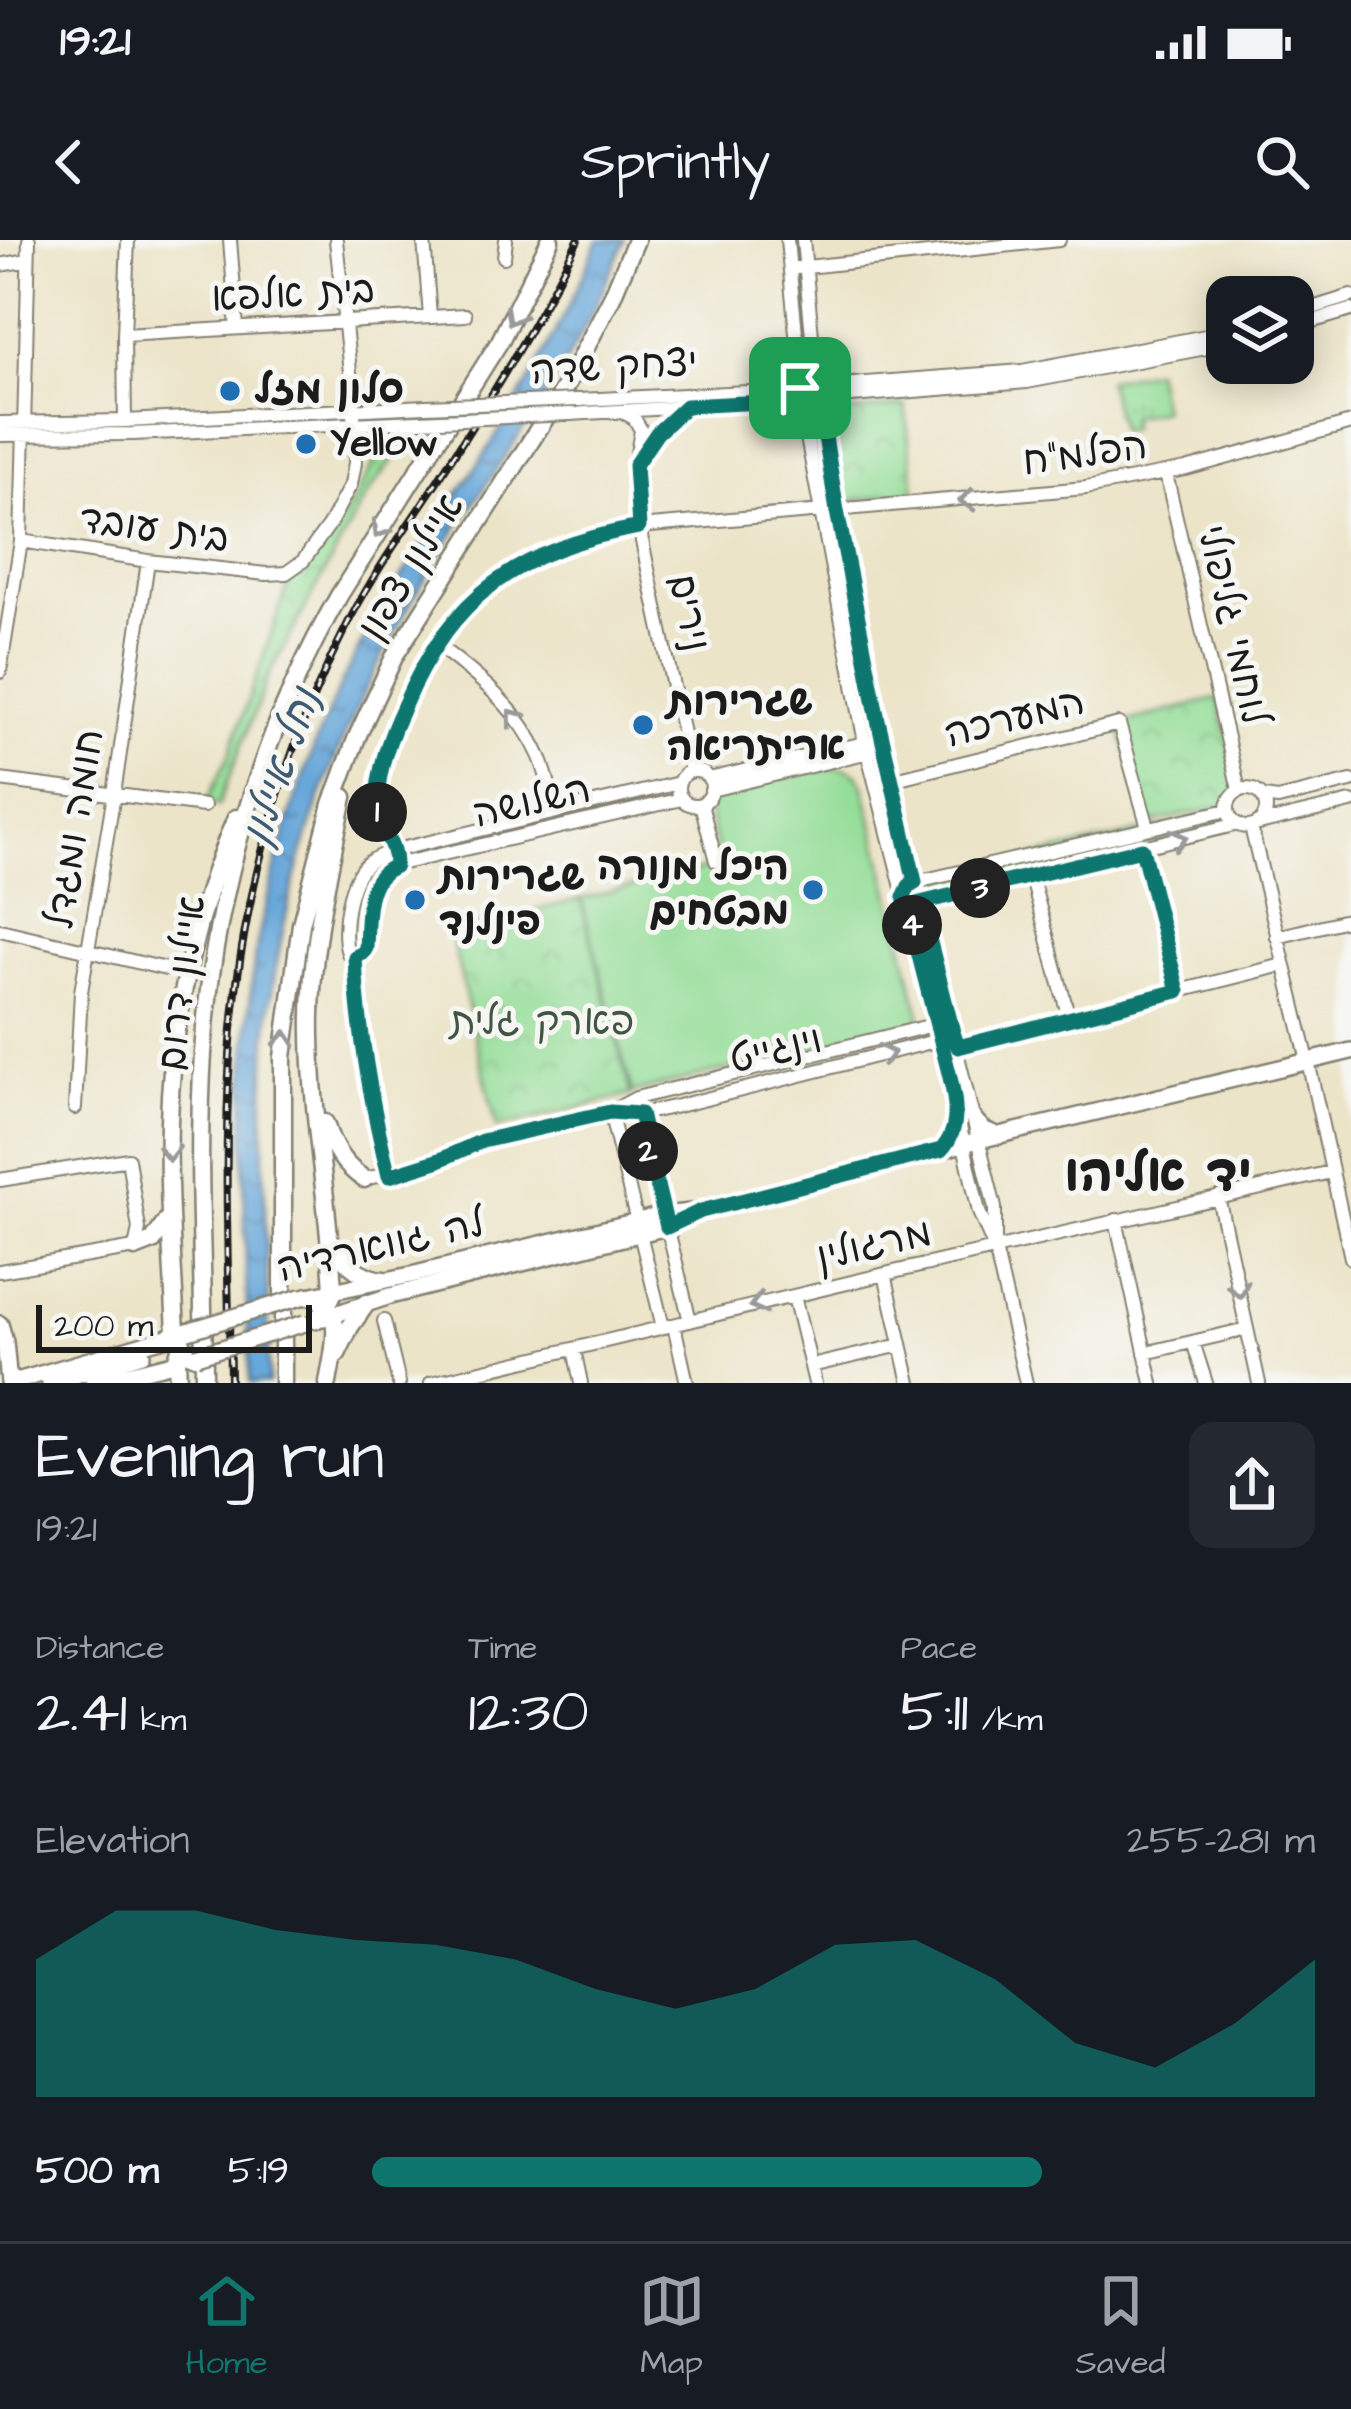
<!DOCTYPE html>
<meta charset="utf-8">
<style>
:root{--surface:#171b24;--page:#242831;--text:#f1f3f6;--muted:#9ea1a6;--line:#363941;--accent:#0f766e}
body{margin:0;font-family:"Architects Daughter","Playpen Sans Hebrew",sans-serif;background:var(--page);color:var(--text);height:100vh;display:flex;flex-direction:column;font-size:45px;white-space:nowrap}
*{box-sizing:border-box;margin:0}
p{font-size:39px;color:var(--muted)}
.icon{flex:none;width:66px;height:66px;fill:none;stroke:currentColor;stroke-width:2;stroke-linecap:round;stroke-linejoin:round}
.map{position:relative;height:1143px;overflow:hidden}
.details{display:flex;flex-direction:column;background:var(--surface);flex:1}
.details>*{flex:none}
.controls{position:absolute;left:1206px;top:36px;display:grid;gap:24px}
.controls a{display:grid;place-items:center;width:108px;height:108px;border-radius:24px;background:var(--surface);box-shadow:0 6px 30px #0003;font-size:60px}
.scale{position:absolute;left:36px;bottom:30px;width:276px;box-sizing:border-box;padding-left:12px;border:6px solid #1c1c1c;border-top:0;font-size:33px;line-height:42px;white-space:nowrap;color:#1c1c1c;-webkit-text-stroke:9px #f6f6f2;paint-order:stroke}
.pin{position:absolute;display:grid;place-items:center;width:102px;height:102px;color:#fff;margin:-51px;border-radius:24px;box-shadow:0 6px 18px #0006}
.km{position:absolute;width:60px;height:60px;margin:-30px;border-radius:50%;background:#222;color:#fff;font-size:33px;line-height:60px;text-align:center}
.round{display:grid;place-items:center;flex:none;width:126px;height:126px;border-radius:24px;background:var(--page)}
.overview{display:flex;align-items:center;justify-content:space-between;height:204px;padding:0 36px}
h1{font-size:66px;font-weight:600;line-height:90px}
.figures{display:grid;grid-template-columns:repeat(3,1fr);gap:18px;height:204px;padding:12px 36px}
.figures div{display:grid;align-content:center}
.figures b{font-size:60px;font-weight:600}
.figures small{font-size:33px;font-weight:400}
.figures p{font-size:33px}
.chart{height:336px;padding:24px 36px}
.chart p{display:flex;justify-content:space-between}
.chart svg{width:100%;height:216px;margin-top:12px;fill:var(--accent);opacity:.7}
ul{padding:0 36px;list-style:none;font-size:39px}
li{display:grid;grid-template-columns:192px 144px 1fr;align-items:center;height:90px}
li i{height:30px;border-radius:15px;background:var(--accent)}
.status{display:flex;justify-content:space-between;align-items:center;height:84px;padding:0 60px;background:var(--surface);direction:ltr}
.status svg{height:33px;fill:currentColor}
header{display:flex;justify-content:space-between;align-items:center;height:156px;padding:0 36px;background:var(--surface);font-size:54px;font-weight:600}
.dock{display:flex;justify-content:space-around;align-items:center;height:168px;border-top:3px solid var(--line);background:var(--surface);font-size:33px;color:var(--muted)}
.dock a{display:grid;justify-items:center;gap:6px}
.dock .active{color:var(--accent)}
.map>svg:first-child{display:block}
</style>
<div class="status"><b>19:21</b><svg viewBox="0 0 49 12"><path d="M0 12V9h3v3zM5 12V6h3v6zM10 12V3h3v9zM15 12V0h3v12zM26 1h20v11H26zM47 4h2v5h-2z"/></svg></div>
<header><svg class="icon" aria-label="back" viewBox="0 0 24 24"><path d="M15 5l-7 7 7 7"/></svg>Sprintly<svg class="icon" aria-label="search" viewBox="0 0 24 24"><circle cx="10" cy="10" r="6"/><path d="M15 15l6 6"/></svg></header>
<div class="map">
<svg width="1351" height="1143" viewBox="0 0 1351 1143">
<defs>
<pattern id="grass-tufts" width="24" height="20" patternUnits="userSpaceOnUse" patternTransform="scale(3)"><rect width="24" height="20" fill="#95de99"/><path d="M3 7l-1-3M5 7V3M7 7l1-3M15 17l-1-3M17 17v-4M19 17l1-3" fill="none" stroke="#80be83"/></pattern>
<pattern id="park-crowns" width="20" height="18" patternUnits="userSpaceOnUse" patternTransform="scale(3)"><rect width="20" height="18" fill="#95de99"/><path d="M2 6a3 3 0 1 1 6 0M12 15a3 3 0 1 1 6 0" fill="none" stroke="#80be83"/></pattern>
<pattern id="water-ripples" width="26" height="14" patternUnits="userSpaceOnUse" patternTransform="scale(3)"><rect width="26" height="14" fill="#67a7da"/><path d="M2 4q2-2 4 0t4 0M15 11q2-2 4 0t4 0" fill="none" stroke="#5487b0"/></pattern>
</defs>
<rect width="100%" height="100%" fill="#f6f6f2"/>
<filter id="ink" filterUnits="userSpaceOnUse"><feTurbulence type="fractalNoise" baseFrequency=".00833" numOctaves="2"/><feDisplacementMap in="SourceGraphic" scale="24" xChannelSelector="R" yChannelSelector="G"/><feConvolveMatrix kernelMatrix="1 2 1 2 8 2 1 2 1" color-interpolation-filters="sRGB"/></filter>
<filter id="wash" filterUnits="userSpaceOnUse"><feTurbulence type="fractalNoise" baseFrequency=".004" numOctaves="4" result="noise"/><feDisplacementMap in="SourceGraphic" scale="48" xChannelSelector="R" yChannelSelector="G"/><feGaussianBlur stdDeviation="2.7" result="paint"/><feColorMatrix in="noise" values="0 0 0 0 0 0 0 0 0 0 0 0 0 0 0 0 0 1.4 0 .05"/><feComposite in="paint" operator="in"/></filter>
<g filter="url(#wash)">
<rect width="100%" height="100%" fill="#ece4c8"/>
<path fill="url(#grass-tufts)" stroke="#587d5a" stroke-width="3" d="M1154 130 1162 170 1130 177 1131 188 1120 191 1107 140Z"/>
<path fill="url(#park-crowns)" stroke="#587d5a" stroke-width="3" d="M905 165 915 253 843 261 830 175Z
M409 198 365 258 269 435 218 566 206 562 230 513 290 339C331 308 356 256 380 212L387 209 391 201Z
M1218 458 1239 550 1230 558 1228 565 1147 584 1119 484Z
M1226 572 1230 584 925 659 921 643Z
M581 659 631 855 497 888 450 691Z"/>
<path fill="#95de99" stroke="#587d5a" stroke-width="3" d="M835 527C851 529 858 531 864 546L921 779 916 783 632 853 581 659 720 625 708 570 710 561 718 554 807 531Z"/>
<path fill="url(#water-ripples)" stroke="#42627b" stroke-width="3" d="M598 0H625C611 30 599 61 583 91 527 195 450 287 395 392 339 496 299 599 278 716 258 820 264 929 267 1034 269 1070 267 1107 269 1143H250C245 1001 237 858 255 716 259 689 267 663 273 636 294 554 323 474 364 399 401 333 447 272 488 209 530 143 569 72 598 0Z"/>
</g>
<g filter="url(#ink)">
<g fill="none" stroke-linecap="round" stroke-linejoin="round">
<g stroke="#848072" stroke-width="16">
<path id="minor" d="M230 0 237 88
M424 0 430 77
M787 0 805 187 865 503 937 784 979 972 995 1009 1026 1143
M803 0 819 170 882 504 995 968V1008
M504 17 506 0
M0 25 28 20
M797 28 1059 0
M1293 74 1351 56
M1293 87 1351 70
M124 95 465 75
M759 147 777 136 793 104
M578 160 748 152 1022 131 1227 92
M766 167 793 174 805 186
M621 171 634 178 641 190 635 225 639 287 691 531
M570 174 801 160 1027 142 1227 104
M125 181 124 95 128 0
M0 183 125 181 426 166
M0 195 133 194 418 181
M642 214 657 192 685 168
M1166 234 1239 550
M21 301 148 321 266 334 286 333 303 321 329 285 351 244 355 223 354 170 336 0
M437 405C478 436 519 469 540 517 547 534 551 554 556 572
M0 432 21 301 29 0
M678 548a17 17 0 1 1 34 0a17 17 0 1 1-34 0Z
M709 539 869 502
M0 540 204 566
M891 540 1119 484 1148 587
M1228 568a19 19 0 1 1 38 0a19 19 0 1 1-38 0Z
M711 550 873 511
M1264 557 1278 559 1351 541
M705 561 702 568 716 621
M1259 584 1351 562
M1251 587 1308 821 1351 1018
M1142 609 1178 751
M395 625 682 559
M1031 635 1069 778
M912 643 1228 570
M912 663 1238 584
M0 690 166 729
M1277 697 1351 679
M355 717 363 714 366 708C368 678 363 639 395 625 396 601 377 589 377 565 377 531 389 498 402 468 433 396 484 334 558 306 584 297 612 292 639 287L1086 248 1186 229 1351 183
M957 807 1283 725
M638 866 690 1081
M75 868 81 752 114 554 148 321
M610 872 640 874 678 866 947 798
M610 872 663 1087
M389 936C370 860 358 795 355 717L348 713C340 690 349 637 369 622 377 616 387 613 396 610L679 543
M364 939 419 927 481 901 610 872 636 858 937 784
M0 940 128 919 139 989 135 1008 0 1031
M1218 957 1259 1143
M1116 980 1152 1143
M885 1034 910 1143
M794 1056 815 1143
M384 1081 399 1143
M674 1085 687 1143
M1193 1102 1206 1143
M574 1109 581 1143
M1145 1113 1247 1089
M811 1126 901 1105
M431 1143 885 1034 1331 932"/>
</g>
<g stroke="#848072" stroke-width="20">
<path id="major" d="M973 878 983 889 999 896
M941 910 952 896 956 877
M303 1057 411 1035 663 975 701 971 979 900 1351 811
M323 1078 390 1056 667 987 693 975
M0 1084 5 1102 9 1143
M10 1143 188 1091
M50 1143 142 1114
M93 1143 177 1122"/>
</g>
<g stroke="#848072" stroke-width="21">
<path id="highway" d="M325 883C332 907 343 925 364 939
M330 999C343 1021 359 1038 384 1040
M135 1008 153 1001 170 976
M308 1056C349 1065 333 1111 328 1143
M316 1080 325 1070 333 1054C330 967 312 882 311 795 309 714 328 635 344 557
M337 1114 350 1087 367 1063
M196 1116 184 1111 176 1094C173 1024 167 953 169 882 171 783 196 669 236 578
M178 1143 177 1118 182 1103
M204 1143C204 1034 196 923 203 814 213 654 260 493 340 354L500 101 550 0
M283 1143V817L301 684 332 564 357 497 395 415 567 144 612 57 636 0"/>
</g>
<use href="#minor" stroke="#fff" stroke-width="12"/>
<use href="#major" stroke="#fff" stroke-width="15"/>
<use href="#highway" stroke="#fff" stroke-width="16"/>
<g stroke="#1c1c1c" stroke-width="8">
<path id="rail" d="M230 1143C229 1035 223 924 230 816 239 667 280 514 349 381 374 333 406 288 436 243 488 162 535 86 578 0"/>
</g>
<use href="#rail" stroke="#f6f6f2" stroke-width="3" stroke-dasharray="9" stroke-linecap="butt"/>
<g stroke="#848072" stroke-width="16" stroke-linecap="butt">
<path id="minor-bridge" d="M426 166 578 160
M418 181 570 174"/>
</g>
<g stroke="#848072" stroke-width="20" stroke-linecap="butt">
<path id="major-bridge" d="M191 1090 301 1057
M196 1116 305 1083"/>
</g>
<use href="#minor-bridge" stroke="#fff" stroke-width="12"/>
<use href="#major-bridge" stroke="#fff" stroke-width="15"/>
</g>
<defs><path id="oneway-chevron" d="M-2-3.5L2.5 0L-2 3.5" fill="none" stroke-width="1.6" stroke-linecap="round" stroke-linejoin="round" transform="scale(3)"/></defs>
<g stroke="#999">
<use href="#oneway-chevron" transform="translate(513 77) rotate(118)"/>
<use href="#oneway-chevron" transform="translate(967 260) rotate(175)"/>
<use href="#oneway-chevron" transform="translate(380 290) rotate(122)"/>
<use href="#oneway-chevron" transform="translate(514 477) rotate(-128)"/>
<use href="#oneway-chevron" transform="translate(1179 599) rotate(-14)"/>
<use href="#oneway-chevron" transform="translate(285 799) rotate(-85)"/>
<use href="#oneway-chevron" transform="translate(887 814) rotate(-14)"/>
<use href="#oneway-chevron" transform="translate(169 913) rotate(90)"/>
<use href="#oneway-chevron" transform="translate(1239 1050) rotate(78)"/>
<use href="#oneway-chevron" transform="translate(758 1064) rotate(166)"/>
</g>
</g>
<g fill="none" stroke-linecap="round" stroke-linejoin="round" filter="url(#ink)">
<g stroke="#fff" stroke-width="24">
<path id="route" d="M800 148 801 160 686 166 657 193 635 225 639 287C519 310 452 353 403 468 389 498 377 531 377 565 377 589 396 601 395 626 363 639 368 678 366 708L363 713 355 717C358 792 371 863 389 936L437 921 482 901 610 872 640 874 667 987 701 971 941 910C969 882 948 835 941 801L953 792 920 663 1142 609 1178 751 958 807 953 792 941 801 904 657 909 646 915 642 878 480 837 271 817 147 800 148"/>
</g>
<use href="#route" stroke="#0f766e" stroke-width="15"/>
</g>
<g fill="#1f6fb2" stroke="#f6f6f2" stroke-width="4.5">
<circle cx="230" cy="151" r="12"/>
<circle cx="306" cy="204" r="12"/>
<circle cx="643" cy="485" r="12"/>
<circle cx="813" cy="650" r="12"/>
<circle cx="415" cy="660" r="12"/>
</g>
<g text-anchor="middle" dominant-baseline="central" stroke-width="10" stroke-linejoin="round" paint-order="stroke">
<g font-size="39" fill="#1c1c1c" stroke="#f6f6f2">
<text transform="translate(293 55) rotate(-3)">בית אלפא</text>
<text transform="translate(614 128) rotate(-3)">יצחק שדה</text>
<text transform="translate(1085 215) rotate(-8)">הפלמ"ח</text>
<text transform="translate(154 290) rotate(8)">בית עובד</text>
<text transform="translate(412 327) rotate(-58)">איילון צפון</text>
<text transform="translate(688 373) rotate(78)">נירים</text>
<text transform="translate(1232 385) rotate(77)">לוחמי גליפולי</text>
<text transform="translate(1015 479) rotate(-14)">המערכה</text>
<text transform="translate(532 563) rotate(-13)">השלושה</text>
<text transform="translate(76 589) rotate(-81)">חומה ומגדל</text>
<text transform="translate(183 743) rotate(-83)">איילון דרום</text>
<text transform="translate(776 811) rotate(-14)">וינגייט</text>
<text transform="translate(874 1006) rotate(-13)">מרגולין</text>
<text transform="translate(381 1007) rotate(-13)">לה גווארדיה</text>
</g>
<g font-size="39" font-weight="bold" fill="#1c1c1c" stroke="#f6f6f2" text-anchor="start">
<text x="254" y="151">סלון מזל</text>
<text x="330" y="204">Yellow</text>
<text x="667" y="463">שגרירות<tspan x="667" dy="45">אריתריאה</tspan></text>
<text x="789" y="628" text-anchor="end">היכל מנורה<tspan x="789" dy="45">מבטחים</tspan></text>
<text x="439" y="638">שגרירות<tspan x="439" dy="45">פינלנד</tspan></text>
</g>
<g font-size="39" fill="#405642" stroke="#f6f6f2">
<text x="542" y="783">פארק גלית</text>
</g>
<g font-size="42" font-style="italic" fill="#3e5b71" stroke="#f6f6f2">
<text transform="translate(282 527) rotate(-71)">נחל איילון</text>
</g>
<g font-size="51" font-weight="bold" fill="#1c1c1c" stroke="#f6f6f2">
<text x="1158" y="935">יד אליהו</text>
</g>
</g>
</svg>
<div class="controls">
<a><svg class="icon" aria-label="layers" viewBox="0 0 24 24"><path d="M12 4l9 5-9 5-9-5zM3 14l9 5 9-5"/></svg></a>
</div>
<div class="scale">200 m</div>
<div class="pin" style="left:800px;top:148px;background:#1e9e55"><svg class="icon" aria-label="arrive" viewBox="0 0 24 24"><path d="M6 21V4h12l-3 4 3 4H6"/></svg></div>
<b class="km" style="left:377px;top:572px">1</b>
<b class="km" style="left:648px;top:911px">2</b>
<b class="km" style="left:980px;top:648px">3</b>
<b class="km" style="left:912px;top:685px">4</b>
</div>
<section class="details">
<div class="overview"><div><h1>Evening run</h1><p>19:21</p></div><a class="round"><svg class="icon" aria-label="share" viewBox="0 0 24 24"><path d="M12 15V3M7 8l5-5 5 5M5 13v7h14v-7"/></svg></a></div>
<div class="figures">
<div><p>Distance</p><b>2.41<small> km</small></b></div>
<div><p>Time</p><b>12:30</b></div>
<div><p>Pace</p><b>5:11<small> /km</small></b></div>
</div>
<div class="chart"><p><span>Elevation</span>255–281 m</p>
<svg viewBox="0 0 160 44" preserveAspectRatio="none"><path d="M0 44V16L10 6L20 6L30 10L40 12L50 13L60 16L70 22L80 26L90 22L100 13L110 12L120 20L130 33L140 38L150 29L160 16V44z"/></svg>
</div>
<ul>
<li><b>500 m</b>5:19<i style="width:71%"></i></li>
</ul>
</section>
<nav class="dock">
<a class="active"><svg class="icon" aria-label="home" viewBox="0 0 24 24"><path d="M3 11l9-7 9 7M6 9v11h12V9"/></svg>Home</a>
<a><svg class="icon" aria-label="map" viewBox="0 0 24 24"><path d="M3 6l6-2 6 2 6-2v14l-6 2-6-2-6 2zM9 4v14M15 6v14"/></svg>Map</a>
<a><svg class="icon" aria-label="saved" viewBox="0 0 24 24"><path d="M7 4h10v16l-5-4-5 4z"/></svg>Saved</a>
</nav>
